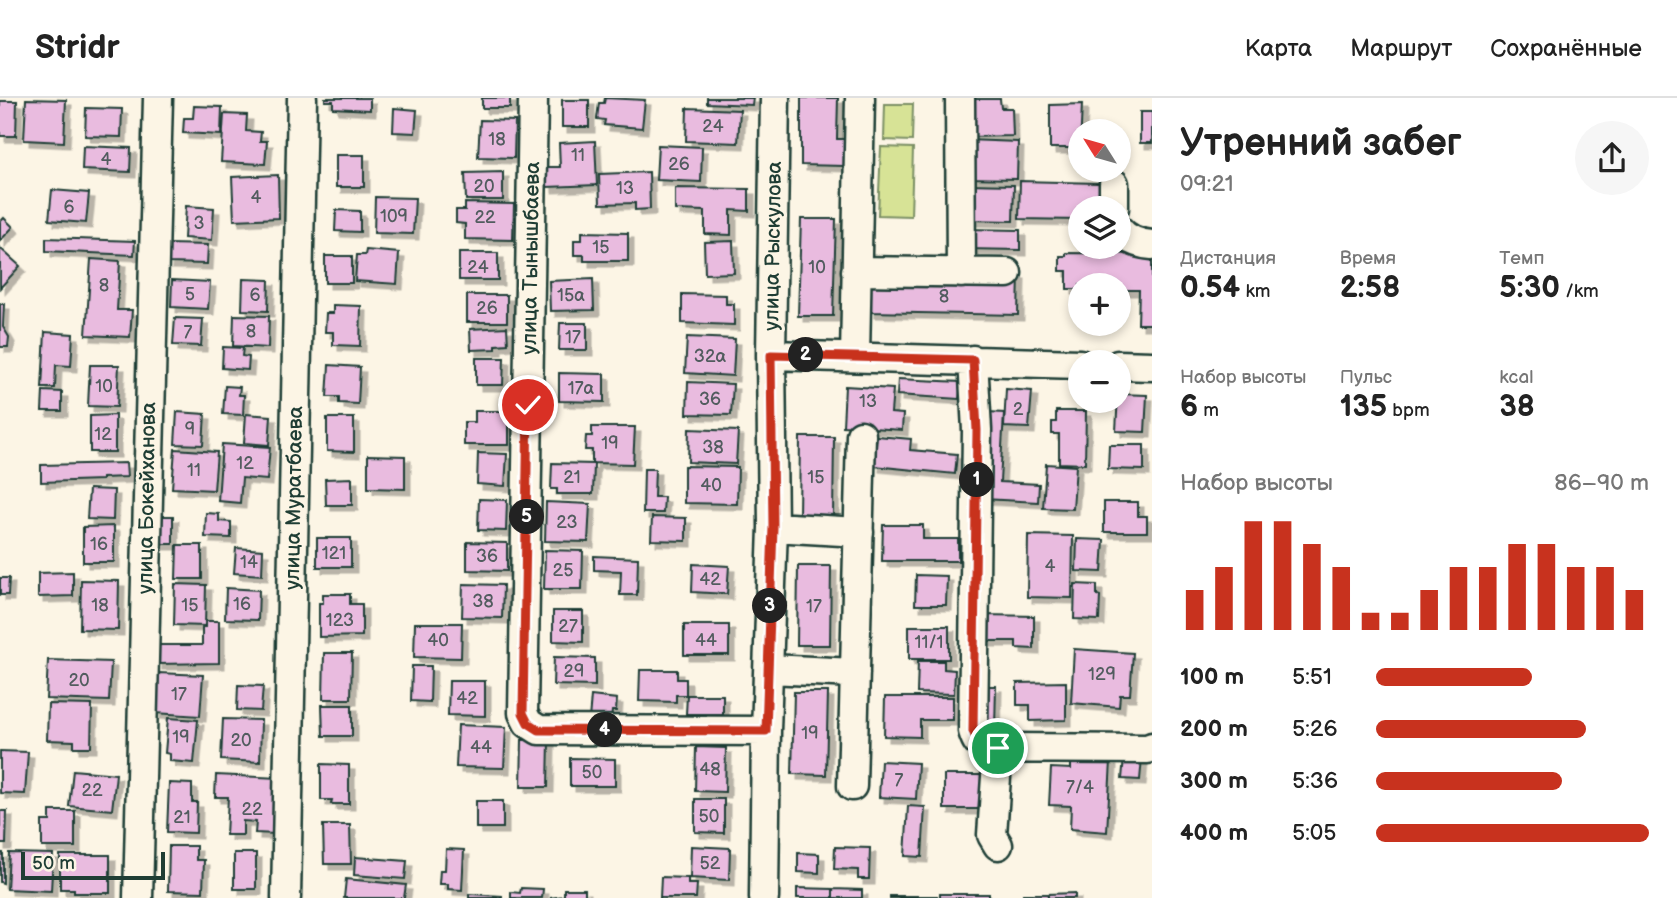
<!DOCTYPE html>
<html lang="ru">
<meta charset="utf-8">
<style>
:root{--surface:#fff;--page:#f6f6f6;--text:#222;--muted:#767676;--line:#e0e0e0;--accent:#c8321e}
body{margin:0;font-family:"Balsamiq Sans",sans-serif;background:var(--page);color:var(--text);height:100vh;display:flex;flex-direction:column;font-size:26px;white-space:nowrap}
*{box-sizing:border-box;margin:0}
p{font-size:23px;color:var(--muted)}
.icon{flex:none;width:38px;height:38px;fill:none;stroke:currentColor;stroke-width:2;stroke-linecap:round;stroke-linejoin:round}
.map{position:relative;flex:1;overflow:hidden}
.details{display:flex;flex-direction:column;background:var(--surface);width:525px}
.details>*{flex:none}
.needle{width:46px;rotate:307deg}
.buttons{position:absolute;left:1068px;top:21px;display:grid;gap:14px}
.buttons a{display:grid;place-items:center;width:63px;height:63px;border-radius:50%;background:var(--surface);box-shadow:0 4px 10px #0003;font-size:35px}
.scale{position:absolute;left:21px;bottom:18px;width:144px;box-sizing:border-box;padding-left:7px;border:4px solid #1f3d34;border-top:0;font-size:19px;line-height:24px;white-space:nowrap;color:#1f3d34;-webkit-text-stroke:5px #fcf5e5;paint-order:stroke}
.pin{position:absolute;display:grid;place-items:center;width:60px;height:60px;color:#fff;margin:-30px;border:4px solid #fff;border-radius:50%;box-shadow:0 2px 7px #0007}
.km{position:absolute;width:35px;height:35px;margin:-18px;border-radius:50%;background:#222;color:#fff;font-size:19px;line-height:35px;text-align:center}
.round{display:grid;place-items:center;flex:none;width:74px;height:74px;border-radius:37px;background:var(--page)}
.summary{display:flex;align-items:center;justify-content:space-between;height:119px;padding:0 28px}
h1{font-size:38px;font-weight:700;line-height:52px}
.stats{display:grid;grid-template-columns:repeat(3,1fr);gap:10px;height:119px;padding:7px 28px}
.stats div{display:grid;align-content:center}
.stats b{font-size:30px;font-weight:700}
.stats small{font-size:19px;font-weight:400}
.stats p{font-size:19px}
.chart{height:196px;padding:14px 28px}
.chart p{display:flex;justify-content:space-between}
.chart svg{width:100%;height:126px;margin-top:7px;stroke:var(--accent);stroke-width:6}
ul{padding:0 28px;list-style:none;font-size:23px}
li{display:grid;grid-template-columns:112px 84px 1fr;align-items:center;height:52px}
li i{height:18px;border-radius:9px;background:var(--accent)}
header{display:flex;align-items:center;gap:42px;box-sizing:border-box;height:98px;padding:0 35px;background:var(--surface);border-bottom:2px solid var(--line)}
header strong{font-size:33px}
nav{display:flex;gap:38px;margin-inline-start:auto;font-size:24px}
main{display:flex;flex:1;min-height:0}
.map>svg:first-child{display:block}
</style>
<header>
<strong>Stridr</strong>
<nav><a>Карта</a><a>Маршрут</a><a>Сохранённые</a></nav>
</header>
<main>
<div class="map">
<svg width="1152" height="800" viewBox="0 0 1152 800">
<defs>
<filter id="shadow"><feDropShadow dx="5.5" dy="5.5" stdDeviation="0" flood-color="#0004"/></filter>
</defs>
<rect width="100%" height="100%" fill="#fcf5e5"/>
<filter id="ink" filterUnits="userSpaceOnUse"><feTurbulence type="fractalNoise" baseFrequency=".0143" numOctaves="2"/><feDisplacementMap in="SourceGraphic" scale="14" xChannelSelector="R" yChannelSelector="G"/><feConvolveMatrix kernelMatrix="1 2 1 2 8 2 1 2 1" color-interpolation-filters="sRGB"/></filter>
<g filter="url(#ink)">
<path fill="#d7e396" stroke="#7b9065" stroke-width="2" d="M885 6H913L912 43 884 42Z
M881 49 913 50 911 118 878 117Z"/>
<path fill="#e9bbdf" stroke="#1f3d34" stroke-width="2" filter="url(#shadow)" d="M325 0H370V12L333 10V3H325Z
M482 0H510V10H482Z
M605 0 645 2 642 30 604 27 605 22 597 21 599 5H604Z
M707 0H753L752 7 707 5Z
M801 0H838L837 41H845V68L801 67Z
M26 1 66 2 64 44 24 42Z
M967 1H1000L1001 10H1012L1013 38 968 39Z
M562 2H589V29H562Z
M0 3H17L16 38H0Z
M1082 6 1080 50H1050V7Z
M194 8 222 9 221 37 183 35 184 20H193Z
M86 10 122 11 121 39 85 38Z
M394 10 417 12 415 35 393 34Z
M687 10 740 12 738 45 686 43Z
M1140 14H1152V45H1140Z
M224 16 247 17 246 33 261 34 260 43H267L265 66 221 64Z
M480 22 515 23 514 60 478 59Z
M967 42 1018 44 1017 81 966 80Z
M595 43 597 87 547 89 546 69H560L559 45Z
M658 47 702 49 701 84 656 82Z
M83 48 131 50 130 74 82 72Z
M336 57H364V89H336Z
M503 74V102H466L465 75Z
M649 74 650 111 635 112V105L600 106 599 76Z
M278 77 279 120 234 122 232 79Z
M1020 83 1099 85V110H1080V122L1019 121Z
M966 86 1014 87 1013 123 965 122Z
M675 90 749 91V113L731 112V137L705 136V113L675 112Z
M52 92 89 95 86 125 49 122Z
M375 99 415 100 413 136 374 135Z
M465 105 514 106 513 142 465 141V126L456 125V112H465Z
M186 108 214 110 212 142 184 140Z
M336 112 360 113V134L335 133Z
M4 120 13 129 0 143V124Z
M801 121H836L833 218H798Z
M965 131 1020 132V152L965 151Z
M582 134 628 135V163H584V157H574V142H582Z
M46 140 135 143 134 157 46 153Z
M733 143 734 175 705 176 704 144Z
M168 146 208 147 207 166 167 165Z
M0 150 20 168 0 190Z
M366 152 399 155 397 186 355 183 357 157H365Z
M459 155H498V182H459Z
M1066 155 1152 156V226H1138L1139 192H1118V187H1080V191H1067V173H1060V158H1066Z
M325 158H352V185H325Z
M91 161 120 163 117 212H132L130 239 86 237Z
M870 174 1019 176 1018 217 869 214Z
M243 181 269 182 268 213 242 212Z
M593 181 594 212 550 213 549 183Z
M172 182 210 184 208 211 171 209Z
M682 196 726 197V206H734V227L682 225Z
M467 197H507V224H467Z
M0 206H4L3 229 9 239 8 249H0Z
M333 207 361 208 360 248 333 247V234H325L326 215H333Z
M234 217 269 218 268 250 233 248Z
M175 220 203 221 201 248 173 247Z
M560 225H587V252H559Z
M507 229 508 246 496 247V251L471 252 470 231Z
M45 234 73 236 71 268 56 267 55 290H42Z
M687 239 735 241 733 278 685 275Z
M223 249 243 250 242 258 249 259 248 272 222 270Z
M476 260H504L503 287H476Z
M90 267H119L117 309 88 308Z
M329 267 360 269 358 306 339 305V299H327Z
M559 275 604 276V304L559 303Z
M898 281 961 284 959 301 897 297Z
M688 284 733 286 731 317 687 316Z
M225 288 240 289 239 297H244L243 317 223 316Z
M845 288 893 291 891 315 903 316 902 332 843 328Z
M1006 291 1032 293 1029 330 1004 329Z
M43 293 62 294V313H42Z
M1118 296 1147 297 1145 334 1116 333Z
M475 313H509V347H464V324H475Z
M1056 313H1086L1085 366 1059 365V336H1052V324H1056Z
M177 314 205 316 203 347 175 346Z
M988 314 1004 315 1000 384 1039 386 1038 404 983 401Z
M246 316 271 318 269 347 244 345Z
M115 317V354H90V318Z
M327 320H354V354L327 353Z
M592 329H635L633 366 592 365V352H585L586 338H592Z
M689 331 738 333 736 366 688 364Z
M877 338 911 341 910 352 957 356 955 376 874 368Z
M800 339H834L833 420 799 419Z
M222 346 270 349 267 382 242 380 240 405 218 403Z
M1109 347H1144V372L1108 371Z
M175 351 217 354 214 392 172 390Z
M478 355 507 356 505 388 477 386Z
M368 357 405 358V391L368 390Z
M126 365 127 379 102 380V382L41 384V367Z
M552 365 594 366 593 396H557V391H551Z
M1046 366 1076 368 1073 411 1043 410Z
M684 368 738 369 737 406 684 405Z
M644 371H655L654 399H664L663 415H643Z
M352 380V407H326L325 381Z
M89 391 114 392 113 422 87 421Z
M479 401 507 402 506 433 478 432Z
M546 404 590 406 588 444 545 443Z
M1104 404H1138V418H1147V434H1104Z
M206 415 219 416V423L231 424V440L205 439Z
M158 418H173V446H158Z
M652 419 686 420V443L651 442Z
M883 427H923V441H958V463H882Z
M114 428V464H83V429Z
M1028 437 1073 438 1072 500 1027 499Z
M317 440H351V469H317Z
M1077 441 1104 442 1102 474 1076 473Z
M467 444 507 445V473L467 472Z
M177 447H202V481H176Z
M236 450 263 452 262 477 234 475Z
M545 452 583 453 582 491H544Z
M594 458 638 460 637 497H620L621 473 594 472Z
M693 466 729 468 727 496 692 494Z
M798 468H831L830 547H797Z
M73 474V498L38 499V475Z
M916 477 947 478 946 507H915Z
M0 480H9L8 497H0Z
M81 482 119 483 118 532 80 531Z
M175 486 206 487 205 528 174 527Z
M463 486 503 487 502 520 462 519Z
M1075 486 1097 487V497L1100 498 1099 522 1074 521Z
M226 490 259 492 258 522 225 521Z
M323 496H350V506H362V538L319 539V505H323Z
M553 513H583V544L553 543Z
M982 517 1034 518V551L1016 550V543H981Z
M206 523H219V565L157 566V547H202V529H206Z
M415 525H462L461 560 414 559Z
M684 527H729V557H684Z
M909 528H949V561H909Z
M1074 551 1133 555 1130 597H1120L1119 609 1071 605Z
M324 555H352L351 601H323Z
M554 559 595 560V588L553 587Z
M48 562 111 564 109 603 46 601Z
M918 563H944V571L955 572 954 596 917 595Z
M412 568H431L430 604 411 603Z
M640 572H677V581H686V597H676V604L639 603Z
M158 575 203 577 200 618 155 615Z
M449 583H485V618L448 617Z
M1066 584V622L1030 623V607H1017V585Z
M238 587 263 588 261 613 237 612Z
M981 588H996L995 631H980Z
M794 594H828L826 677 792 676Z
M687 597H723V616H686Z
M591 598 617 601 616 613H612L611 623 589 621Z
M885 599H953V622H920V639L884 638Z
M48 606 92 607 91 649H74V643L47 642Z
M322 607H352V638H323Z
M168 620 198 622 194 665 170 663V656L165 655Z
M223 621 261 622 260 664 221 662Z
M458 627 506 629 504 670 456 669Z
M522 642H549L548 689H521Z
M696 649 726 650 725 694 695 693Z
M0 653 28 654 25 696 0 695Z
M1124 659 1142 660 1140 682 1122 681Z
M570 660 615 661V688H570Z
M1071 661 1111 663 1107 734 1070 731 1071 708 1049 707 1051 670 1071 671Z
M881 663 918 665 916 701 879 699Z
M321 666 349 667V706H331L332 702H321Z
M73 672 116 676 112 712 69 708Z
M216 677 278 680 275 736 255 735 256 724 243 723V737H226L228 699H215Z
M944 677H984V711H944Z
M169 685 192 686V704H197L196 735 167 734Z
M695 701H724V735L695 734Z
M476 703H503V730H476Z
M908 708 925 709 922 759 905 758Z
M0 713H7L6 746H0Z
M50 713H75V749H42V723H50Z
M323 727H350L351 766H324Z
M169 748H196V762H204L203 794 168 793Z
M691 748 730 750 729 782 690 780Z
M835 749 870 750 869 781H858V772L834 771Z
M446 751 464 752 462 792 448 791V786H439L440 772H445Z
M0 755H3V785L0 784Z
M9 755 53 756 51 793 7 791Z
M234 755H256V791H234Z
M798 755 819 756V775L798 774Z
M60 757H110V795H74V791H60Z
M355 759 407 763 405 781 354 777Z
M661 779 688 780V786H697L696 800H660Z
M346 781 406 787 404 800H344Z
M521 790 543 791 542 800H511V794L520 795Z
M797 790 833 791V800H797Z
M564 791H585V800H550L564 798Z
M833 791 862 792V800H833Z
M1075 795V800H1048V796Z
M469 796 502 798V800H469Z
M940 796H989V800H940Z
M1023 796H1048V800H1023Z
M890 798H937V800H890Z"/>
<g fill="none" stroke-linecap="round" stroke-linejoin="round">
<g stroke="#1f3d34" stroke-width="33">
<path id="minor" d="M533 0 523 615 528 625 539 632 766 633
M960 0 961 175
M1114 110V86
M1118 131C1127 142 1139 146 1152 147
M856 173 1007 175
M771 257 1080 266
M855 259 860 0
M973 262 977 332 973 633C976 643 978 647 988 650L1148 651 1152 649
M1118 267 1152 268
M773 429 859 434
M769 571 855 575
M852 688 861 337
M998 747 992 737 998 650
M138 800 158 0
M286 800 302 0
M764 800 766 633 773 429 771 257 775 0"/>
</g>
<use href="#minor" stroke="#fcf5e5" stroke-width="28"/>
</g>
</g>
<g fill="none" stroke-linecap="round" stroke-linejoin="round" filter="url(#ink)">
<g stroke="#fff" stroke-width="14">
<path id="route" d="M528 307 523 615 528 625 539 632 766 633 773 429 771 257 973 262 977 332 973 633 979 647 998 650"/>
</g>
<use href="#route" stroke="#c8321e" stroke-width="9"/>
</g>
<g text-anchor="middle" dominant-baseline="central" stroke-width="6" stroke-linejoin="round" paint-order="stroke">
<g font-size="18" fill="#525c5f">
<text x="713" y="28">24</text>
<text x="497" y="41">18</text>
<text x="578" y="57">11</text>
<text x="106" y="61">4</text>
<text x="679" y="66">26</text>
<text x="484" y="88">20</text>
<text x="625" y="90">13</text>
<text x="256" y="99">4</text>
<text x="69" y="109">6</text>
<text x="394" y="118">109</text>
<text x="485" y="119">22</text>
<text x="199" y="125">3</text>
<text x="601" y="149">15</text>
<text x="478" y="169">24</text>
<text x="817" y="169">10</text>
<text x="104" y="187">8</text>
<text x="190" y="196">5</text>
<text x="255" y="197">6</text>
<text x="571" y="197">15а</text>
<text x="944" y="198">8</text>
<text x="487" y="210">26</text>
<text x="251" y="233">8</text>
<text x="188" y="234">7</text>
<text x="573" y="239">17</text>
<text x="710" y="258">32а</text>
<text x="104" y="288">10</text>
<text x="581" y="290">17а</text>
<text x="710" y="301">36</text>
<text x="868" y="303">13</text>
<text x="1018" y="311">2</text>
<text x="190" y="331">9</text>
<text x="103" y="336">12</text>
<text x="610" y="345">19</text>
<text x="713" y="349">38</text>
<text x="245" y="365">12</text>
<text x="194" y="372">11</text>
<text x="572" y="379">21</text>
<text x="816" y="379">15</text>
<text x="711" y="387">40</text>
<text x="567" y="424">23</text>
<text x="99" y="446">16</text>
<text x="334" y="455">121</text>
<text x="487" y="458">36</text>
<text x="249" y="464">14</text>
<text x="1050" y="468">4</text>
<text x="563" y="472">25</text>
<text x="710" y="481">42</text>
<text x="483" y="503">38</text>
<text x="242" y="506">16</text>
<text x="100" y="507">18</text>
<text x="190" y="507">15</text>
<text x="814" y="508">17</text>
<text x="340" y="522">123</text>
<text x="568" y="528">27</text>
<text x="438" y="542">40</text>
<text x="706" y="542">44</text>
<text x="929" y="544">11/1</text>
<text x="574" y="573">29</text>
<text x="1102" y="576">129</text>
<text x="79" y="582">20</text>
<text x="179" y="596">17</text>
<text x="467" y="600">42</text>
<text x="810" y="635">19</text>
<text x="181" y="639">19</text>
<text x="241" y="642">20</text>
<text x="481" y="649">44</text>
<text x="710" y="671">48</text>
<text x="592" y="674">50</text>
<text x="899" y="682">7</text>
<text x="1080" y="689">7/4</text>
<text x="92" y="692">22</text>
<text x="252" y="711">22</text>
<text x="709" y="718">50</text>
<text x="182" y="719">21</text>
<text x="710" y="765">52</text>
</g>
<g font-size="21" fill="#1f3d34" stroke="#fcf5e5">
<text transform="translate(773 148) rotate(-89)">улица Рыскулова</text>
<text transform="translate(531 160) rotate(-89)">улица Тынышбаева</text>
<text transform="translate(147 400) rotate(-89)">улица Бокейханова</text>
<text transform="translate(294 400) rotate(-89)">улица Муратбаева</text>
</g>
</g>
</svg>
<div class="buttons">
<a><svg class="needle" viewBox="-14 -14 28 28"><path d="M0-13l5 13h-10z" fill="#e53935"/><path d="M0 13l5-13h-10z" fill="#767676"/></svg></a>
<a><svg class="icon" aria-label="layers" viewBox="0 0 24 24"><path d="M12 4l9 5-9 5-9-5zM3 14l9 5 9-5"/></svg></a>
<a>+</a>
<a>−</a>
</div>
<div class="scale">50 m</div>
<div class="pin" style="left:998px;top:650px;background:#1e9e55"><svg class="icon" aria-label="arrive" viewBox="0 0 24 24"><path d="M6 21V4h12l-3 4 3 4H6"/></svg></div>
<div class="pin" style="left:528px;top:307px;background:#d93025"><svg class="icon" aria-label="check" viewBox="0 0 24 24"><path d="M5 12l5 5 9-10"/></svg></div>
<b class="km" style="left:977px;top:382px">1</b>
<b class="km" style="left:806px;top:257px">2</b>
<b class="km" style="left:770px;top:508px">3</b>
<b class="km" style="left:605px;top:632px">4</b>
<b class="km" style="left:527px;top:419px">5</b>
</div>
<section class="details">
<div class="summary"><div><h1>Утренний забег</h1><p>09:21</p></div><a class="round"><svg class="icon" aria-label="share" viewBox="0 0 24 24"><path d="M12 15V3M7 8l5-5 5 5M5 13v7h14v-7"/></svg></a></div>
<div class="stats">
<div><p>Дистанция</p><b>0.54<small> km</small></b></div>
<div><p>Время</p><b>2:58</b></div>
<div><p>Темп</p><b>5:30<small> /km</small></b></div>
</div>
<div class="stats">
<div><p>Набор высоты</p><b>6<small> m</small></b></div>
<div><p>Пульс</p><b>135<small> bpm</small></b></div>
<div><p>kcal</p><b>38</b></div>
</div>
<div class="chart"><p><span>Набор высоты</span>86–90 m</p>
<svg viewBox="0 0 160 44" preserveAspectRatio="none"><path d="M5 44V30M15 44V22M25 44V6M35 44V6M45 44V14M55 44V22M65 44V38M75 44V38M85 44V30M95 44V22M105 44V22M115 44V14M125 44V14M135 44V22M145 44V22M155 44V30"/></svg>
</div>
<ul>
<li><b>100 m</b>5:51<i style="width:57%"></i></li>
<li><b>200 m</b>5:26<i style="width:77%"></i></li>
<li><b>300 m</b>5:36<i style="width:68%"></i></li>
<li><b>400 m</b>5:05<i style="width:100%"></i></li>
</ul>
</section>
</main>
